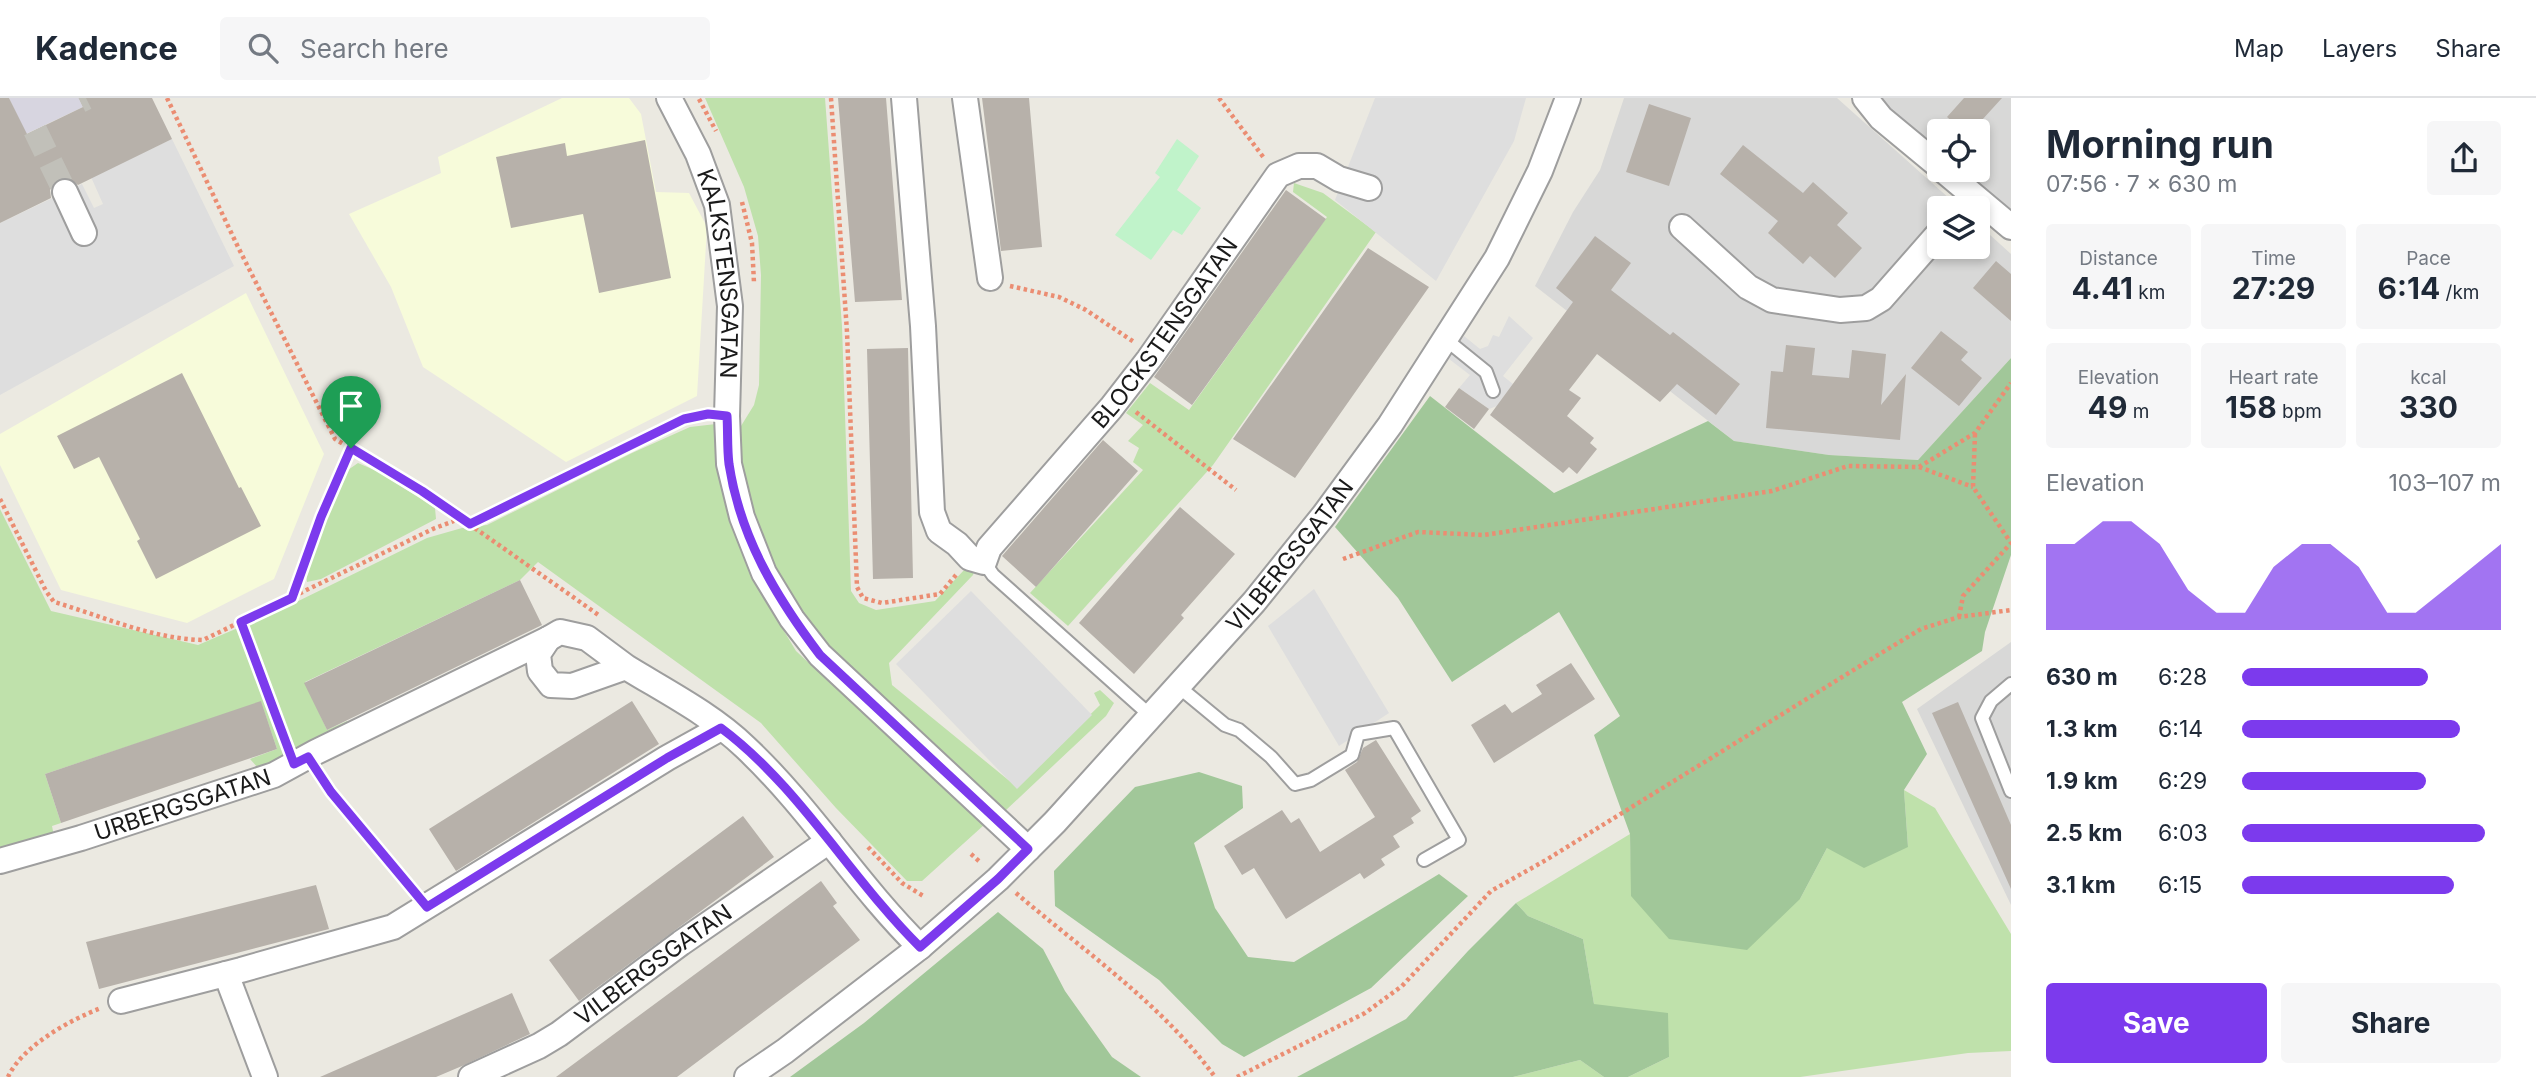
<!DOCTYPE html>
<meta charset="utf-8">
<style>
:root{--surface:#fff;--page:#f6f6f7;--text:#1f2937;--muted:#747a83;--line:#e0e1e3;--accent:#7c3aed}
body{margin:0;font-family:Inter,sans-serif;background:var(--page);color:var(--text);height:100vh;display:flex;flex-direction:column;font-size:26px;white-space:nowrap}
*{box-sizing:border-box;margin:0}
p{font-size:23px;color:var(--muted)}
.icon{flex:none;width:38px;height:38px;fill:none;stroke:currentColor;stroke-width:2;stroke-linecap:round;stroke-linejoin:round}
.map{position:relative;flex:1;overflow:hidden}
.details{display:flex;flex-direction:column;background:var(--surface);width:525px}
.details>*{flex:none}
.tools{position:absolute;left:1927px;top:21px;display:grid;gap:14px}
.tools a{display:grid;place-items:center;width:63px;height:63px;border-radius:7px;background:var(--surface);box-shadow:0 4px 10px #0003;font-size:35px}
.pin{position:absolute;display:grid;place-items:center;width:60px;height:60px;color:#fff;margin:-72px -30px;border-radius:50% 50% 50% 0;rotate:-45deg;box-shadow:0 0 7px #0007}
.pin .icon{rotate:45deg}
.round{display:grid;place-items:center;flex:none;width:74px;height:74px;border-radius:7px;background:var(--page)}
.summary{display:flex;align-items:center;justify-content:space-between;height:119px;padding:0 35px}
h1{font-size:38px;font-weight:700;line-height:52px}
.metrics{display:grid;grid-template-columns:repeat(3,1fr);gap:10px;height:119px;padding:7px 35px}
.metrics div{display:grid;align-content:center;border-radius:7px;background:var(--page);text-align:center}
.metrics b{font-size:30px;font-weight:700}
.metrics small{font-size:19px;font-weight:400}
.metrics p{font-size:19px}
.chart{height:196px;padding:14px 35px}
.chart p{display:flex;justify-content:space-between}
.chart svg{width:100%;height:126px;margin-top:7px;fill:var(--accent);opacity:.7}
.button{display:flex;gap:14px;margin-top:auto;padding:14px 35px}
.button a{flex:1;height:80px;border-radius:7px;background:var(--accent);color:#fff;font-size:28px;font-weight:700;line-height:80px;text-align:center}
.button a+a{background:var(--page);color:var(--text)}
ul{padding:0 35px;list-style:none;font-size:23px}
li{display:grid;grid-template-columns:112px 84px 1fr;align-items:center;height:52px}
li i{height:18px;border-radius:9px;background:var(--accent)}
header{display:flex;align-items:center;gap:42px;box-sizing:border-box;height:98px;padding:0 35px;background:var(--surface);border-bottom:2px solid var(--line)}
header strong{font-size:33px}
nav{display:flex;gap:38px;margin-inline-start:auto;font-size:24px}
.search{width:490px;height:63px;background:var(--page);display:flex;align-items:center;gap:18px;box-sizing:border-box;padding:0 24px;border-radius:7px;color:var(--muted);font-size:26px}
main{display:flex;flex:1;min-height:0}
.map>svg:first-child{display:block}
</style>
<header>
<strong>Kadence</strong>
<div class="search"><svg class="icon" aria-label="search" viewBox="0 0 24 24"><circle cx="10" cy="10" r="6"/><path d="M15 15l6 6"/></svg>Search here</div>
<nav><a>Map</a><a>Layers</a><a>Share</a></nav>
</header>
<main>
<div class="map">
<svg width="2011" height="979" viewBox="0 0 2011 979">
<rect width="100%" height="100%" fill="#ebe9e1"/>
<path fill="#d8d8d7" d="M1624 0H1837L1960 110H1939V149H1978V126L2011 156V260L1918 362 1829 357 1734 343 1535 188 1573 114 1600 72Z
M1865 0H2011V129L1943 72H1978V33H1939V68Z
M2011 544V807L1917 611Z"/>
<path fill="#f7fbda" d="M562 0H629L641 16 656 94 689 95 707 129 697 298 566 364 423 269 391 189 349 116 441 75 438 59Z
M246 195 324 356 274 481 187 525 61 492 0 367V336Z"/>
<path fill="#bfe1ab" d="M705 0H825L842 228 851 493 859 505 876 512 935 503 965 471 975 470 973 477 889 565 892 587 1012 685 1033 672 1100 607 1094 595 1100 592 1114 605 1106 618 1005 713 850 570 808 524 783 486 765 449 751 407 737 341 741 328 754 307 759 287 761 177 758 138 744 89Z
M1294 85 1323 95 1376 134 1213 367 1068 528 1030 495 1143 372 1133 364 1139 350 1128 343 1143 327 1126 315 1150 285 1189 312 1327 119 1293 94Z
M716 326 721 387 735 437 754 483 796 553 984 727 922 783H907L836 710 761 625 538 464 520 482 305 584 327 632 347 623 348 630 259 671 250 661 277 651 261 604 45 676 61 725 52 728 54 738 0 757V411L51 513 198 547 280 512 427 440 462 430 487 427 632 355 690 329Z
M358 365 379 374 435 410 436 421 321 481 307 484 306 475 345 374Z
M1904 692 1935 710 2011 836V953L1968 955 1800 979H1628L1669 959 1594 906 1583 841 1528 818 1516 805 1630 736 1632 798 1800 801 1827 750 1908 749Z
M1580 962 1604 979H1513Z"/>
<path fill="#a1c799" d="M2011 260V457L1985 534 1982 553 1902 604 1927 656 1904 692 1908 749 1864 770 1827 750 1800 801 1747 852 1669 841 1631 798 1630 736 1594 637 1620 618 1559 514 1452 584 1398 500 1335 429 1430 298 1554 395 1708 323 1734 343 1829 357 1918 362Z
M1199 674 1242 688 1243 710 1194 745 1215 810 1248 859 1294 864 1439 776 1468 798 1371 890 1244 959 1222 946 1159 882 1055 808 1054 773 1135 689Z
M1516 805 1528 818 1583 841 1594 906 1668 915 1669 959 1628 979H1604L1580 962 1513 979H1297L1406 921 1468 853Z
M998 814 1043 851 1065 893 1112 959 1141 979H790L864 925Z"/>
<path fill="#c0f3ca" d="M1177 41 1199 58 1177 92 1201 110 1182 137 1173 132 1151 162 1115 137 1160 79 1155 75Z"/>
<path fill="#dedede" d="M1375 0H1526L1514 43 1436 183 1335 102Z
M172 41 234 168 0 297V125L82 86 94 110 103 106 91 79Z
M1509 218 1533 240 1503 278 1513 286 1497 308 1489 311 1459 290 1470 277 1449 261 1464 238 1480 251 1488 248 1493 237 1499 239Z
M1314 491 1389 615 1339 648 1268 528Z
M971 493 1092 617 1017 691 896 566Z"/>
<path fill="#d7d5e0" d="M9 0H79L83 9 26 36Z"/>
<path fill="#b7b1aa" d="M0 0H9L27 36 83 9 79 0H152L172 41 78 87 67 79 58 81 50 92 51 100 0 125Z
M838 0H886L902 202 855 204Z
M982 0H1029L1042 149 1001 153Z
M1964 0H2002L1972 33H1963L1947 19Z
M1649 6 1691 20 1669 88 1626 74Z
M645 42 671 180 599 195 583 116 511 130 496 59 565 45 567 58Z
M1743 47 1803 95 1813 84 1848 115 1837 127 1862 150 1835 180 1810 158 1803 166 1768 135 1778 123 1720 76Z
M1286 92 1326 121 1192 307 1154 279Z
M1595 138 1631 165 1611 192 1670 237 1673 234 1740 286 1716 317 1677 286 1660 304 1597 256 1569 292 1581 300 1567 318 1594 340 1590 345 1597 351 1577 376 1569 369 1563 375 1490 317 1573 204 1556 190Z
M1368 150 1429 189 1295 380 1233 341Z
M1996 163 2011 176V223L1973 190Z
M1941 233 1968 254 1961 262 1982 280 1959 308 1911 270Z
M1786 247 1815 250 1812 277 1849 280 1852 252 1886 256 1881 307 1906 276 1900 342 1766 330 1771 273 1783 274Z
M908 250 913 480 873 481 867 251Z
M182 275 239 390 241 389 261 428 156 481 137 443 140 441 99 359 74 371 57 338Z
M1459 290 1489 311 1474 331 1445 309Z
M1103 342 1138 373 1036 489 1002 458Z
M1180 409 1235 456 1181 517 1184 520 1134 576 1079 525Z
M520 482 542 527 327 632 304 585Z
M1571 565 1595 601 1494 665 1471 627 1505 606 1512 615 1542 596 1536 587Z
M261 603 277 651 61 725 45 676Z
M632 603 659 646 456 773 429 731Z
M1958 604 2011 727V791L1932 615Z
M1376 642 1421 713 1411 720 1414 725 1393 738 1400 749 1381 761 1385 767 1364 781 1360 775 1286 821 1254 770 1242 777 1224 748 1282 712 1291 725 1299 720 1320 754 1375 719 1345 672 1357 664 1363 650Z
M743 718 774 759 579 903 549 862Z
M821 783 837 805 833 808 860 842 677 979H556Z
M316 787 329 831 99 891 86 844Z
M512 895 530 936 462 968 436 979H320Z"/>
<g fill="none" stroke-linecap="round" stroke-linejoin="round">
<path stroke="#c1c0b9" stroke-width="24" stroke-dasharray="24 12" stroke-linecap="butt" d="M80 3 86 0
M35 32 65 94"/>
<g stroke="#9e9e9e" stroke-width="16">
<path id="lane" d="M1444 240 1486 274 1493 293
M984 464 993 477 1152 619
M2011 586 1991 603 1982 620 2011 693
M1179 589 1225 627 1239 632 1271 659 1295 686 1311 682 1352 657 1358 636 1394 630 1459 742 1424 762"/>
</g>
<g stroke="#9e9e9e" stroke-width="28">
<g id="street">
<path id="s1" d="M669 0 698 56 717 107 730 208 727 318 729 366 742 419 764 475 792 521 820 557 1028 751"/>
<path id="s2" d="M904 0 923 228 932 414 939 433 957 446 970 460 984 464 989 450 1111 310 1149 261 1278 77 1299 68H1317L1339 81 1369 90"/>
<path d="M965 0 990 180"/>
<path d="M1865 0 1881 20 1939 68"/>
<path d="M1943 72 2011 129"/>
<path d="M65 94 84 135"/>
<path d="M1682 129 1748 189 1772 202 1840 212 1866 210 1881 201 1939 135"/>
<path d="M626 569 587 540 560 534 548 541 538 556 540 573 551 587 572 588 626 569C665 593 712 617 745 649 810 710 857 787 920 849"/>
<path id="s3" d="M0 763 81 740 274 677 316 654 548 541"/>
<path d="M226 876 265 979"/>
<path d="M121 903 241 872 393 829 667 660 721 630"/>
<path id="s4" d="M471 979 539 948 559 936 681 845 829 743"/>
<path id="s5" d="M747 979 785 953 920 849 998 781 1055 724 1254 504 1324 417 1390 327 1497 160 1540 73 1568 0"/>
</g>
</g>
<path stroke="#eb8d72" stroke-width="4.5" stroke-dasharray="3.5 3.5" stroke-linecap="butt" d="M167 0 239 151 335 341 422 393 600 518
M831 0 847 234 857 489 863 500 882 505 940 496 956 477
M1219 0 1264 60
M699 1 716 33
M742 104 752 145 754 185
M1010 188 1059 199 1086 212 1134 244
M1136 314 1236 392
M1975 336 1973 389 2011 445
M1919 369 1973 389
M0 401 46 493 54 504C102 518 152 541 203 542L435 430 454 423 470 426 684 321 704 316
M1343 461 1418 434 1484 437 1772 393 1848 368 1919 369 1975 335 2011 285
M292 499 321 419 351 350
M1959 519 1963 498 2011 445
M241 524 286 646
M319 676 331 694 413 792
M868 749 902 785 925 799
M971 756 980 764
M1016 795C1084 853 1163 907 1215 979
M8 979C22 948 70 922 101 910
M1237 979 1365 915 1402 888 1491 793 1546 762 1873 560 1921 531 1959 519 2011 512"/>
<use href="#lane" stroke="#fff" stroke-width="12"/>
<use href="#street" stroke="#fff" stroke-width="24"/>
</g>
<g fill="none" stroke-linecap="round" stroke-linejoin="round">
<g stroke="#fff" stroke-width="14">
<path id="route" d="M708 316 727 318C728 334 727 350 729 366 740 439 776 499 820 557L1028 751 998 781 920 849C851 781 799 688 721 630L667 660 427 809 331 694 308 659 294 666 241 524 292 500 321 419 351 350 422 393 470 426 684 321Z"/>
</g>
<use href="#route" stroke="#7c3aed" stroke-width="9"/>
</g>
<g text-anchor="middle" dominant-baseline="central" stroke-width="5" stroke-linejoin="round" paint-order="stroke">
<g font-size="23" fill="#1a1a1a" stroke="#fff">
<text stroke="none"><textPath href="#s1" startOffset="186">KALKSTENSGATAN</textPath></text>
<text stroke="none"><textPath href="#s2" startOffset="784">BLOCKSTENSGATAN</textPath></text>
<text stroke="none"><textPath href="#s5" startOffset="756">VILBERGSGATAN</textPath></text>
<text stroke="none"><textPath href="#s3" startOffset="191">URBERGSGATAN</textPath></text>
<text stroke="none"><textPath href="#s4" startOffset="215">VILBERGSGATAN</textPath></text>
</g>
</g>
</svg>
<div class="tools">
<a><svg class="icon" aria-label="locate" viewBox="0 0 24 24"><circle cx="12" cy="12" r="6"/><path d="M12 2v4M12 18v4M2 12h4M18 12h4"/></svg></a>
<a><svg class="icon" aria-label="layers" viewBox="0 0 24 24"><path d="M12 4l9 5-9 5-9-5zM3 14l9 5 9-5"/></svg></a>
</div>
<div class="pin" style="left:351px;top:350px;background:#1e9e55"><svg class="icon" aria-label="arrive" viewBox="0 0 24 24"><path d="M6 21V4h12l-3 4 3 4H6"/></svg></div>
</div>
<section class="details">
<div class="summary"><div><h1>Morning run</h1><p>07:56 · 7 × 630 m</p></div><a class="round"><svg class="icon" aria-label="share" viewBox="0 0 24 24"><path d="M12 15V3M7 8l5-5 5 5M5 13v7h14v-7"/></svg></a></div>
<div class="metrics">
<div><p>Distance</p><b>4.41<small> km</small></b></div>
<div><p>Time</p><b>27:29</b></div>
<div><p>Pace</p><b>6:14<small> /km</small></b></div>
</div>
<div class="metrics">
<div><p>Elevation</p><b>49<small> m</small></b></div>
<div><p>Heart rate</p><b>158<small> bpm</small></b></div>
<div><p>kcal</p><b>330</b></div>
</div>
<div class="chart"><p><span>Elevation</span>103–107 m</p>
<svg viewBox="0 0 160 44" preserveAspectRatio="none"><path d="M0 44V14L10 14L20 6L30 6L40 14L50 30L60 38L70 38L80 22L90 14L100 14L110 22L120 38L130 38L140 30L150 22L160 14V44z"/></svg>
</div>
<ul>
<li><b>630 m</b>6:28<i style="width:72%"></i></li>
<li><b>1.3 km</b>6:14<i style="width:84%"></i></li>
<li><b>1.9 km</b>6:29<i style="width:71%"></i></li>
<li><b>2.5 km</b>6:03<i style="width:94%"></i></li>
<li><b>3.1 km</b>6:15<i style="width:82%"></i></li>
</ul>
<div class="button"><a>Save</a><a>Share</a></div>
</section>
</main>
